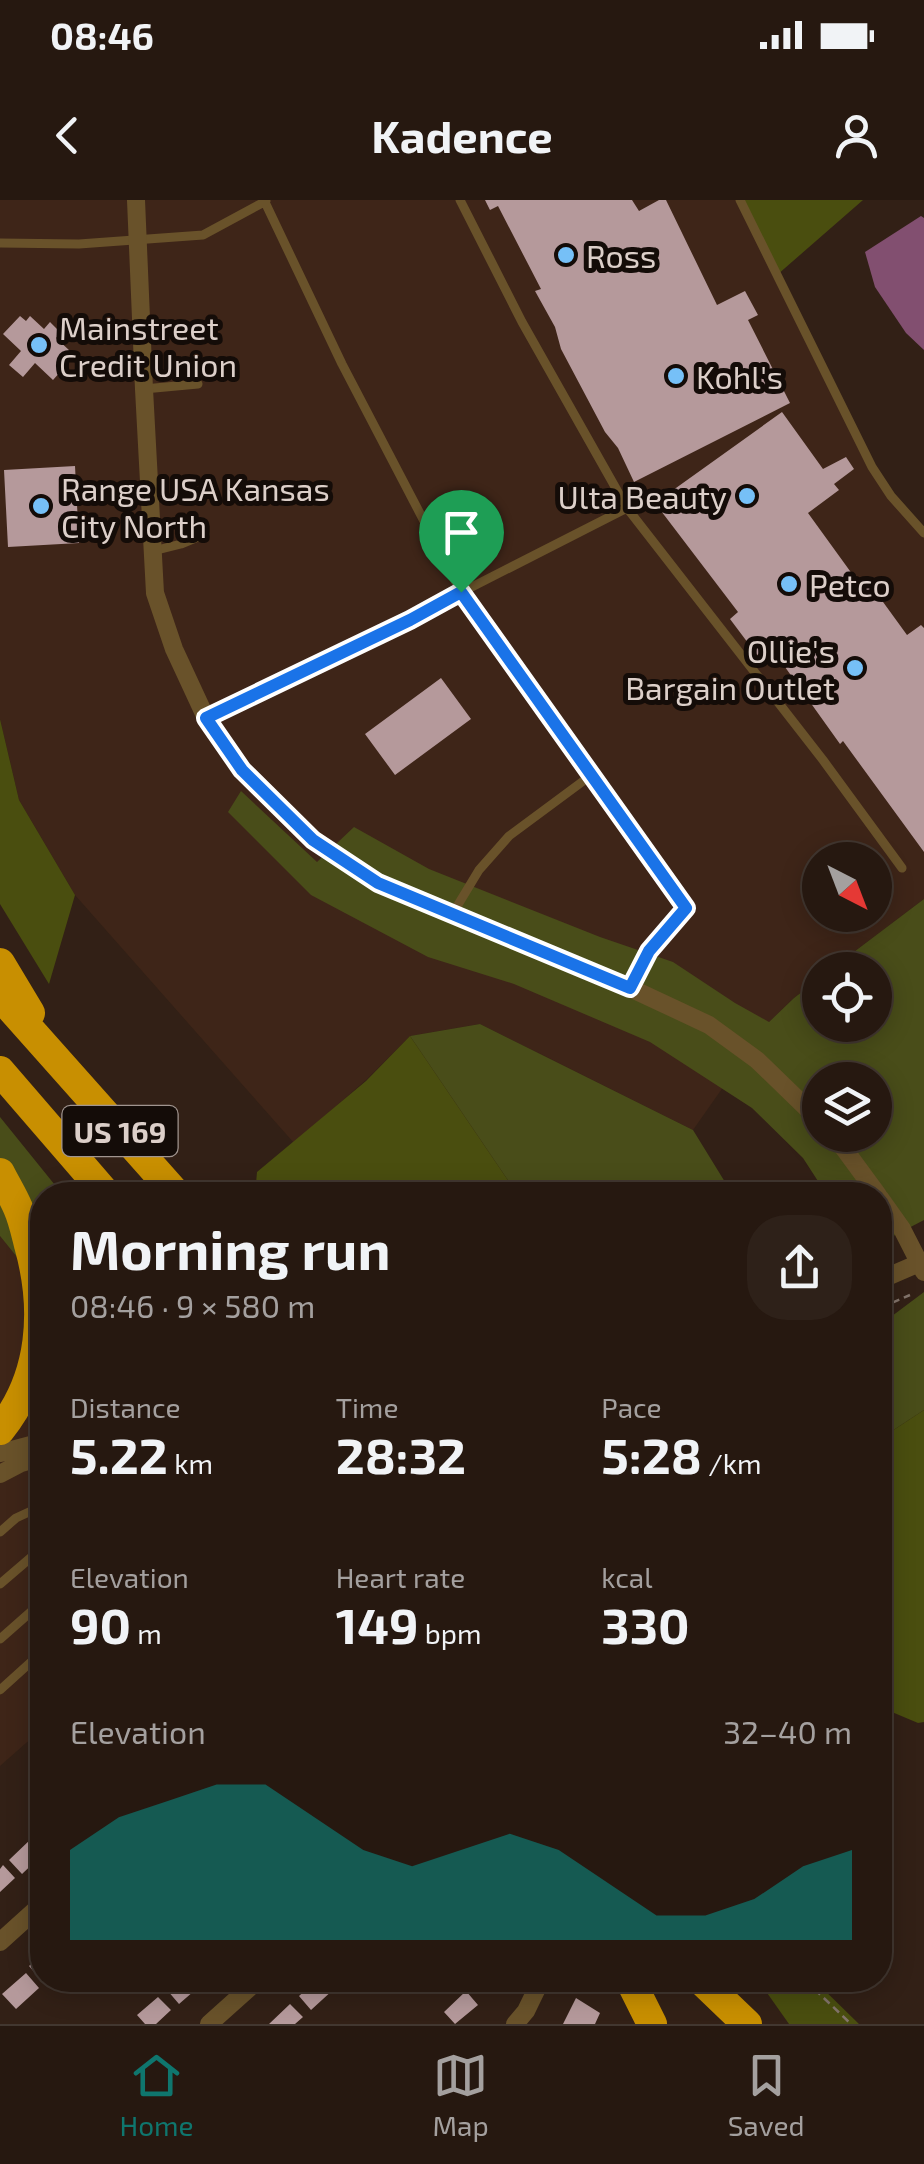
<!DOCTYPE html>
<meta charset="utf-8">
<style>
:root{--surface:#261810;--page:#2e2119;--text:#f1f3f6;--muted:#a4a09f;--line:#423730;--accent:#0f766e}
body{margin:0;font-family:"Exo 2",sans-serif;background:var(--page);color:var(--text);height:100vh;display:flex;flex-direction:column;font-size:38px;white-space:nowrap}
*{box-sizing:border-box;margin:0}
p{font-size:32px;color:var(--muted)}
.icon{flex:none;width:55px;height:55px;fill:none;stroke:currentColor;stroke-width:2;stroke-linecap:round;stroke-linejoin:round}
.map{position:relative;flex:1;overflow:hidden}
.side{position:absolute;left:30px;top:982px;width:862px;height:810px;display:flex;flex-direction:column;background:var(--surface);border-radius:40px;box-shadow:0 5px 25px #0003,0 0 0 2px var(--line)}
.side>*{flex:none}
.needle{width:65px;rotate:138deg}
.controls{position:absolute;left:802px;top:642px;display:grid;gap:20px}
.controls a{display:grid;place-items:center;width:90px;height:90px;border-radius:50%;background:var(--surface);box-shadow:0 5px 25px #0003,0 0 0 2px var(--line);font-size:50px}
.pin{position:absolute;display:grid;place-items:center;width:85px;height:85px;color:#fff;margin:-102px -42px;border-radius:50% 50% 50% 0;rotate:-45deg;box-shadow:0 0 10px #0007}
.pin .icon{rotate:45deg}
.round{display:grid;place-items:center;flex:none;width:105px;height:105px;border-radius:40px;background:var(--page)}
.summary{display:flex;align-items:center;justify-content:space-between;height:170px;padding:0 40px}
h1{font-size:55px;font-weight:700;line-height:75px}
.figures{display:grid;grid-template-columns:repeat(3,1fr);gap:15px;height:170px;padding:10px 40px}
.figures div{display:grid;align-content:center}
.figures b{font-size:50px;font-weight:700}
.figures small{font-size:28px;font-weight:400}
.figures p{font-size:28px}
.chart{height:280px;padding:20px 40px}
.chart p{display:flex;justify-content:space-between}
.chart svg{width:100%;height:180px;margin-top:10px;fill:var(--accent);opacity:.7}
.status{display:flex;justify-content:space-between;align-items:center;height:70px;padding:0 50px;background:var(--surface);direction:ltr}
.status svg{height:28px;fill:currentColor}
header{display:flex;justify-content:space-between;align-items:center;height:130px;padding:0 40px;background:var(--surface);font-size:45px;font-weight:700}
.tab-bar{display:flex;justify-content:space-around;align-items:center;height:140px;border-top:2px solid var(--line);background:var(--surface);font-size:28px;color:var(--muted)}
.tab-bar a{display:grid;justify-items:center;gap:5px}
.tab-bar .selected{color:var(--accent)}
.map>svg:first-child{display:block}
</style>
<div class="status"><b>08:46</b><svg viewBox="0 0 49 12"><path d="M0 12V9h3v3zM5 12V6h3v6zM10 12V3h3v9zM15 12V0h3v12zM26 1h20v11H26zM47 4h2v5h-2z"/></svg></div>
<header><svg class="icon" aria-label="back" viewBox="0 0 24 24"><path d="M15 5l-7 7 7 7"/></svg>Kadence<svg class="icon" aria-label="person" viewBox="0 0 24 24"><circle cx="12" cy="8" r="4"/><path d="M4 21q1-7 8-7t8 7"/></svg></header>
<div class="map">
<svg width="924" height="1824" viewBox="0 0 924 1824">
<rect width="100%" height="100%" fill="#322016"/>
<path fill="#3e2518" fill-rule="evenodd" d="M0 0H742L872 267 924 333V699L830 770H820V778L794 798 769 822 693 930 480 824 410 836 366 880 294 943 75 695 19 600 0 519ZM820 660H875V715H820Z
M0 1036 42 1087V1529L0 1566Z"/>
<path fill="#494d19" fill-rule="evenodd" d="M241 591 317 662 354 627 429 669 600 737 673 762 735 803 769 822 794 798 820 778V825H875V770H830L924 699V1020L880 1043V995H827L803 958 752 908 650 842 514 784 428 757 311 695 228 612ZM820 880H875V935H820Z
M480 824 693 930 733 995H518L410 836Z
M0 917 63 995H42V1088L0 1036Z
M924 1092V1210L892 1231 880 1234V1125Z"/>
<path fill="#4a4e0f" d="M740 0H863L777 75Z
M0 519 19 600 75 695 49 784 0 704Z
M410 836 518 995H255L257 972 366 881Z
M924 1210V1522L918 1523 880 1507V1234L892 1231Z
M758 1780H814L859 1824H789Z"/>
<path fill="#824f70" d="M921 16 924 18V150L906 133 875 87 865 52Z"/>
<path fill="#b5999b" d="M485 0H632L639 11 659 0H666L717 105 745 91 758 115 748 120 790 203 634 282 618 248 605 232 561 149 555 127 535 91 541 89 498 6 490 10Z
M20 116 26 121 30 116 44 129 50 122 61 133 56 138 70 151 65 156 70 161 53 180 35 163 23 177 9 165 21 151 3 134Z
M782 212 823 269 846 257 854 269 834 284 839 290 808 313 863 389 870 384 907 435 921 425 924 428V652L843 541 840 544 775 453 770 456 765 450 757 455 730 419 738 412 655 303Z
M75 266 79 343 8 347 4 270Z
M441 478 471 519 395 575 365 534Z
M32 1638 42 1650V1655L22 1674 9 1660Z
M3 1665 15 1678 0 1692V1669Z
M42 1754V1781L29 1766Z
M26 1773 39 1788 16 1809 2 1794Z
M176 1780H197L201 1785 179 1804 167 1790Z
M317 1780H326L334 1789 311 1810 299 1796Z
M466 1791 478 1805 455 1824 444 1812Z
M158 1797 171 1810 156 1824H145L137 1815Z
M576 1798 600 1813 595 1824H563Z
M290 1804 303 1817 295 1824H269Z"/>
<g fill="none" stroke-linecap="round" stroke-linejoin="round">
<path stroke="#83746b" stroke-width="2.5" stroke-dasharray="8 5" stroke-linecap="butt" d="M880 1108 910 1095
M805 1780 851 1824"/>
<path stroke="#69522a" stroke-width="9" d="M264 0 342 164 461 392 686 708 649 751 630 788
M460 0 522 122 627 308 823 560 902 668
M740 0 872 267 891 296 924 333
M0 43 79 44 203 35 266 1
M144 189 198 184
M153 351 181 344 205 334
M206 518 409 419 627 308
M453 713 479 670 509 636 590 576
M0 1332 16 1318 42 1306
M0 1384 42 1348
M0 1439 42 1402
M0 1490 42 1452"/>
<path stroke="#69522a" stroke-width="18" d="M136 0 144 189 155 393 174 449 206 518 242 570 313 639 378 683 630 788 709 825 757 860 820 921
M834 935 878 995
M880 998 902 1029 924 1072
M880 1080 924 1061
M0 1253 42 1242
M0 1274 21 1263 42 1257
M0 1742 42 1704
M209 1824 258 1780
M515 1824 526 1811 541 1780"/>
<path stroke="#c88f01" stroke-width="30" d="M0 763 30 813
M0 796 177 995
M0 871 107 995
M0 973C6 985 13 996 18 1008 23 1019 26 1033 29 1045 47 1109 43 1177 0 1230
M630 1780 652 1824
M701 1780 747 1824"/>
</g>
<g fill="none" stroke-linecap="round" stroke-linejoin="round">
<g stroke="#fff" stroke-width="20">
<path id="route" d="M461 392 686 708 649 751 630 788 378 683 313 640 242 570 206 518 410 420Z"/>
</g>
<use href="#route" stroke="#1a73e8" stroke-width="12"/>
</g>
<g fill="#76c0f7" stroke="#140c08" stroke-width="4">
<circle cx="566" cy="55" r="10"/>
<circle cx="39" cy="145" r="10"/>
<circle cx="676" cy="176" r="10"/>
<circle cx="747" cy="296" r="10"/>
<circle cx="41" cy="306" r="10"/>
<circle cx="789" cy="384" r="10"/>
<circle cx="855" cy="468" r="10"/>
</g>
<g text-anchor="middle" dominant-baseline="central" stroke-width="10" stroke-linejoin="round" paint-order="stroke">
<rect fill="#140c08" stroke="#a0948f" stroke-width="2.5" x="62.5" y="906" width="115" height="50" rx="8"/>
<g font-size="30" font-weight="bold" fill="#dccfc9">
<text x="120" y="931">US 169</text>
</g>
<g font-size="32" fill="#dccfc9" stroke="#140c08" text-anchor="start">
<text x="586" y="55">Ross</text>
<text x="59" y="127">Mainstreet<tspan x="59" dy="37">Credit Union</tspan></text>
<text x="696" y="176">Kohl's</text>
<text x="61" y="288">Range USA Kansas<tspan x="61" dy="37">City North</tspan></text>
<text x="727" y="296" text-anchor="end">Ulta Beauty</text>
<text x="809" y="384">Petco</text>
<text x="835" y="450" text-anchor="end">Ollie's<tspan x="835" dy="37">Bargain Outlet</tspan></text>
</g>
</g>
</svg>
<div class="controls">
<a><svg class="needle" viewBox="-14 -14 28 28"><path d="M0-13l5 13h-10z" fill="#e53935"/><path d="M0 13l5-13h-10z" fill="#a4a09f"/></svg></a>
<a><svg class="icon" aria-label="locate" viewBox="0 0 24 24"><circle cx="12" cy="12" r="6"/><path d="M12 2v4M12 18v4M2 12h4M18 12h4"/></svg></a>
<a><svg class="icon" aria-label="layers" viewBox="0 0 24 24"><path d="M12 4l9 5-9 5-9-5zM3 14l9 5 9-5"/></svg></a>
</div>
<div class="pin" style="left:461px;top:392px;background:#1e9e55"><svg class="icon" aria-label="arrive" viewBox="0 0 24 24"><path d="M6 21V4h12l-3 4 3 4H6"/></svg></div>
<section class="side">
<div class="summary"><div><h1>Morning run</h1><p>08:46 · 9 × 580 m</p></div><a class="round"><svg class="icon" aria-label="share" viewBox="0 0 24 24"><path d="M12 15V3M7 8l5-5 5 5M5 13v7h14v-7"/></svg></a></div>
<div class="figures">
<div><p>Distance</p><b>5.22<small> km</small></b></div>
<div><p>Time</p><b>28:32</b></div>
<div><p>Pace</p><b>5:28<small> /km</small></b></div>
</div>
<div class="figures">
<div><p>Elevation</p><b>90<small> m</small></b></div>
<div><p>Heart rate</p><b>149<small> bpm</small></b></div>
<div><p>kcal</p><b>330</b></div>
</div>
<div class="chart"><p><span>Elevation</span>32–40 m</p>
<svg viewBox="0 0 160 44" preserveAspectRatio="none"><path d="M0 44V22L10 14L20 10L30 6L40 6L50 14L60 22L70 26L80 22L90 18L100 22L110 30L120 38L130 38L140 34L150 26L160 22V44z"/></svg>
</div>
</section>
</div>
<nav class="tab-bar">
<a class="selected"><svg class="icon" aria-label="home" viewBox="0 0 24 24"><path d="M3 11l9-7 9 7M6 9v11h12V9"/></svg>Home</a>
<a><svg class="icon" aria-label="map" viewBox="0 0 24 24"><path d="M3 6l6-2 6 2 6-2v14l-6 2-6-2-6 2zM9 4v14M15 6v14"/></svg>Map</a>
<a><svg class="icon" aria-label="saved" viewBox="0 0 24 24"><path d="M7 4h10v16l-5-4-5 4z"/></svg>Saved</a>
</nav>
